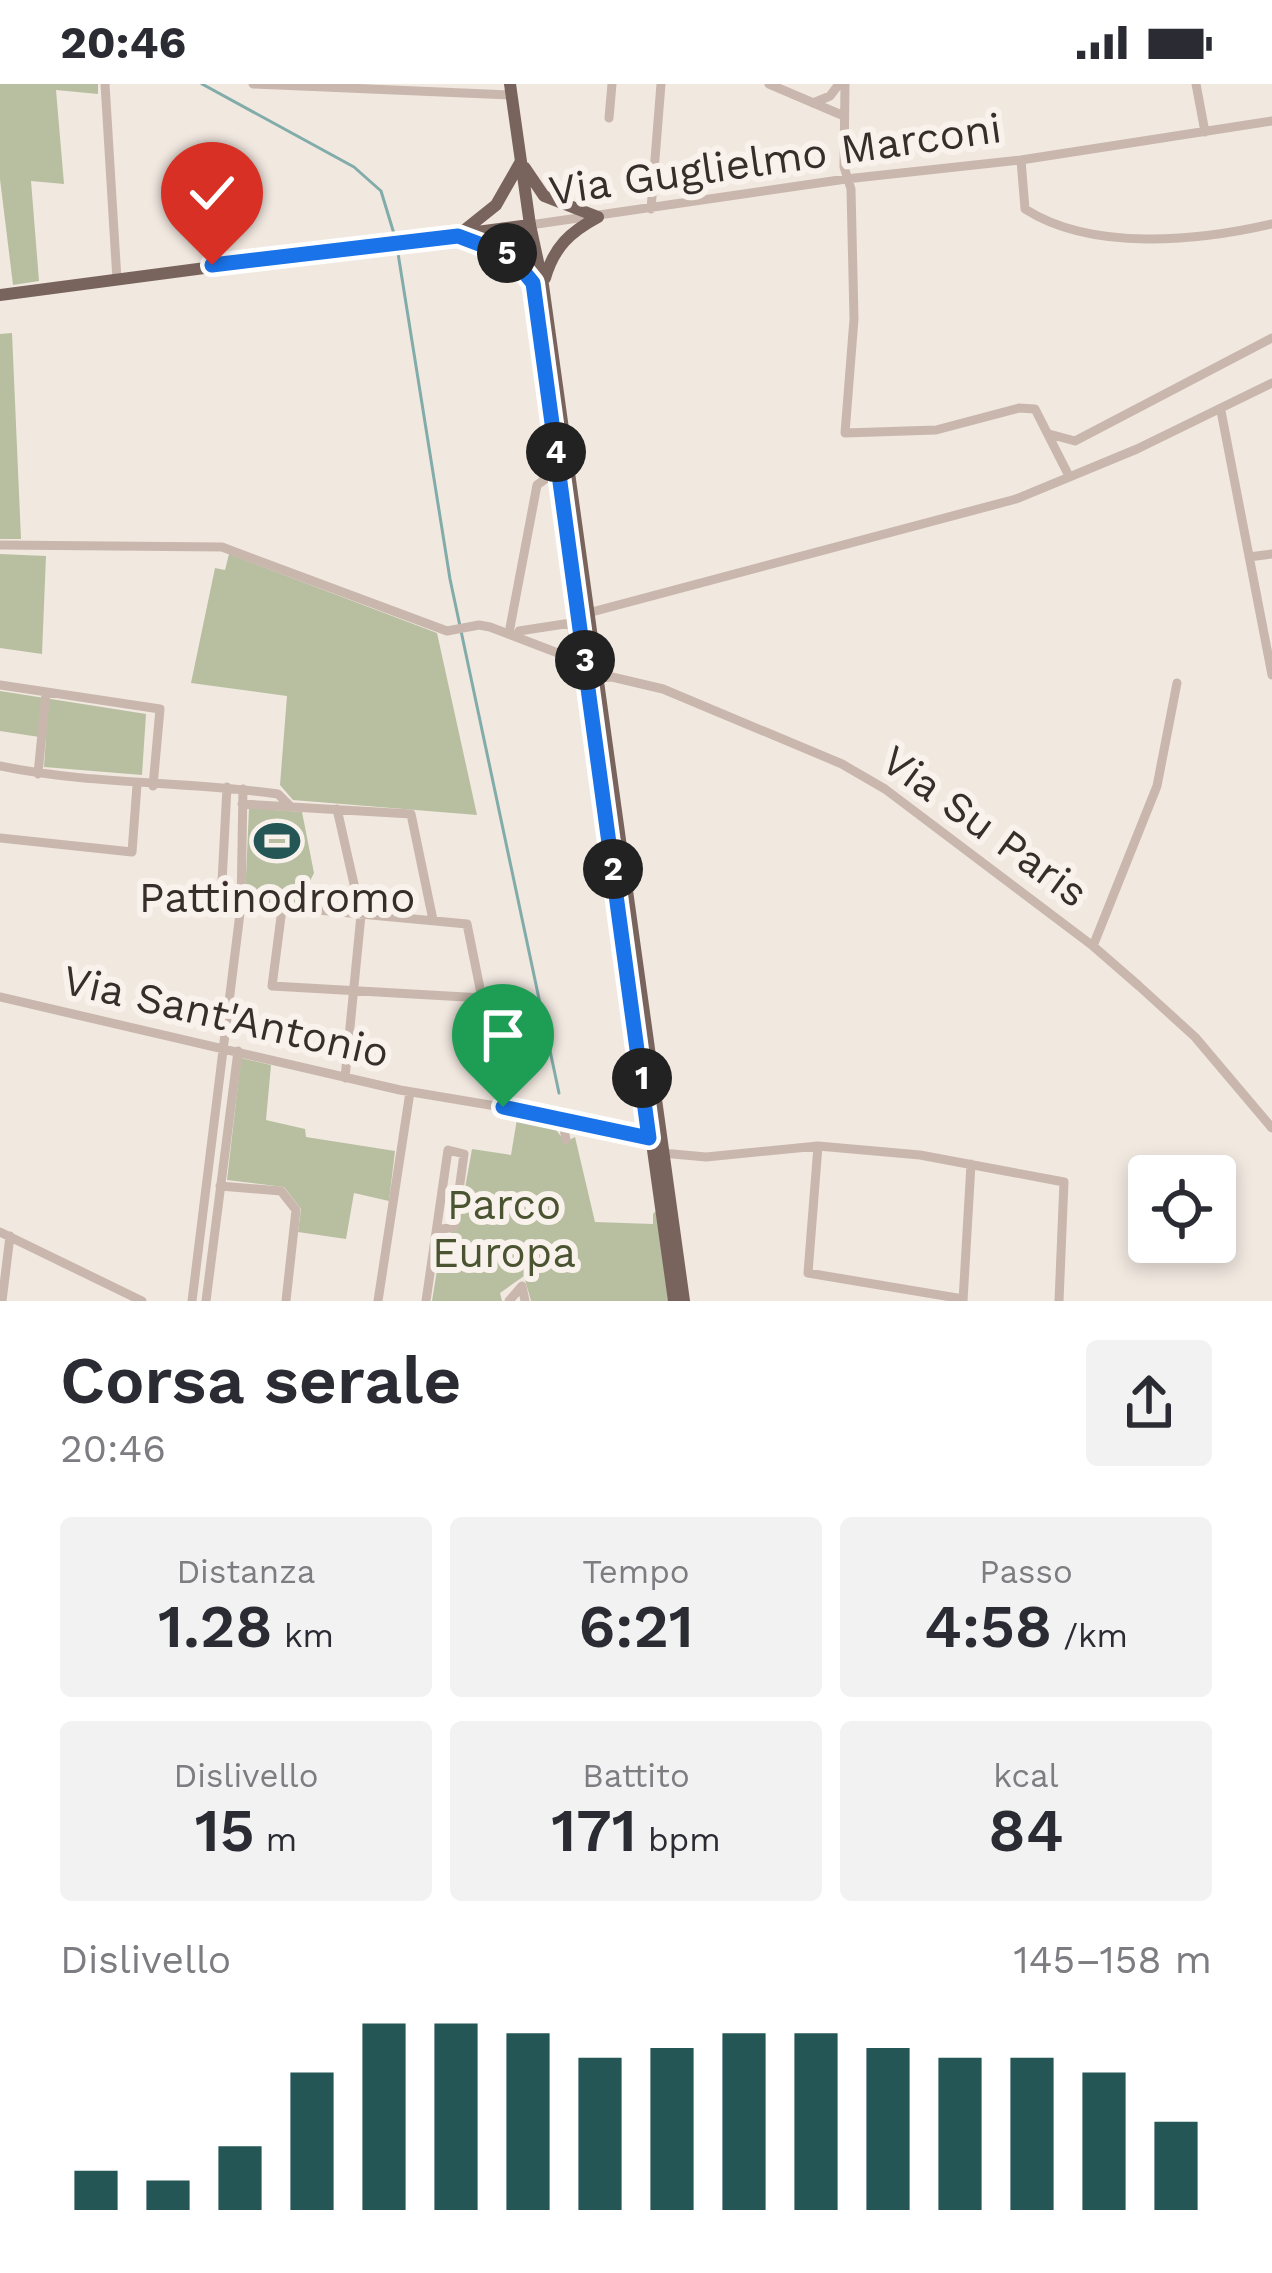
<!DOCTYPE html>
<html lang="it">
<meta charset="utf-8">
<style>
:root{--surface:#fff;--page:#f2f2f3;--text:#2b2b33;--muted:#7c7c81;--accent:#235655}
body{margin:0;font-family:"Work Sans",sans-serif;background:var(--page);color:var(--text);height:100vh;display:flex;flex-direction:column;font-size:45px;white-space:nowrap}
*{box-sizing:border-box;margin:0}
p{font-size:39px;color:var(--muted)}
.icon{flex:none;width:66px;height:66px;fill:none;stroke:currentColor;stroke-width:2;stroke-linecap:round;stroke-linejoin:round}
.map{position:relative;height:1217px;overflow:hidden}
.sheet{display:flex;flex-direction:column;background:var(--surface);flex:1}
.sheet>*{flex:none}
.buttons{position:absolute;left:1128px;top:1071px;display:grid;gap:24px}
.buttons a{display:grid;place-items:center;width:108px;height:108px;border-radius:12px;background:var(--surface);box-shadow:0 6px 18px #0003;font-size:60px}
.pin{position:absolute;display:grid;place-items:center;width:102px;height:102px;color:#fff;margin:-123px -51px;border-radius:50% 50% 50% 0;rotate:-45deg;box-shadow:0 0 12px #0007}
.pin .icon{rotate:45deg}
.km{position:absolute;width:60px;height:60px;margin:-30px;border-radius:50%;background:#222;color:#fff;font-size:33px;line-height:60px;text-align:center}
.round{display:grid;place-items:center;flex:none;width:126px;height:126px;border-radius:12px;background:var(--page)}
.head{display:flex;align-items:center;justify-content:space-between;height:204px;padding:0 60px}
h1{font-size:66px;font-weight:600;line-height:90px}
.figures{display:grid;grid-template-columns:repeat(3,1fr);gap:18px;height:204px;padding:12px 60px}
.figures div{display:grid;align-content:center;border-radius:12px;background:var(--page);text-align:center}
.figures b{font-size:60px;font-weight:600}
.figures small{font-size:33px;font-weight:400}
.figures p{font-size:33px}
.chart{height:336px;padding:24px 60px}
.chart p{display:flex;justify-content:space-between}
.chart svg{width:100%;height:216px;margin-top:12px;stroke:var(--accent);stroke-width:6}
.status{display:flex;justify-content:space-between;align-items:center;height:84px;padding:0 60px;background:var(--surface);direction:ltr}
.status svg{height:33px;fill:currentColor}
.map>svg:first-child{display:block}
</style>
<div class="status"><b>20:46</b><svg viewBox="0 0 49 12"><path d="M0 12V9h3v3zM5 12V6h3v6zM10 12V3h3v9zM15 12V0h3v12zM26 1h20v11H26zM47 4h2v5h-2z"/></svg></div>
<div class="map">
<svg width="1272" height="1217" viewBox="0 0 1272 1217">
<rect width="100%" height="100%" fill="#f1e8e0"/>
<path fill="#b8bfa1" d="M0 0H98V10L56 6 64 100 31 97 39 197 13 201 0 95Z
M12 249 21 455H0V250Z
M0 470 46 472 42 570 0 564Z
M229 470 437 549 477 731 293 716 280 701 287 612 191 599 215 484 225 486Z
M0 607 146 630 142 691 44 683 46 654 0 647Z
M249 724 302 728 314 789 299 819 245 815Z
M241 974 271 981 266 1036 305 1045 306 1053 395 1067 389 1117 354 1109 346 1155 298 1148 301 1125 284 1103 227 1096Z
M526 1033 554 1043 565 1058 575 1053 595 1138 653 1140V1130L657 1126 672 1217H531L524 1192 500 1209 502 1217H432L442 1155 458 1143 472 1065 511 1071 517 1035 525 1037Z"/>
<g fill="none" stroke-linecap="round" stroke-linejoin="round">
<path stroke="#81acaa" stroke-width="3" d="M202 0 354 83 381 107 395 153
M397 163 450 495 559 1009"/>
<path stroke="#c9b7ad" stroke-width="9" d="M105 0 117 196
M253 0 511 11
M769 0 844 32
M845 0 844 83 851 105 854 235 845 349 936 346 1019 324 1035 325 1069 392
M1196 0 1205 48
M813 19 830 12 839 0
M609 34 612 0
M1021 76 1025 125C1092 168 1199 157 1272 140
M651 125 661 0
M530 141 846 95 1021 76 1272 37
M1221 327 1272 591
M1049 350 1075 357 1272 254
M0 461 222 463 447 547 479 541 490 543 563 571 573 562 571 519 577 516
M1249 473 1272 470
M588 529 1016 415 1137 365 1272 299
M509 549 537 401 558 386
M517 551 519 547 571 539
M597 594 612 593 663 605 842 680 885 705 1093 862 1139 902 1195 953 1272 1044
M0 601 160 625 153 702
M0 682C92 701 185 697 278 710L290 722
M38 690 46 609
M227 703 221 817 467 840 504 1023
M242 720 411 730 433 836
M337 725 361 831 345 994
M0 754 132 768 137 701
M282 825 272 902 483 914
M1093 862 1157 702 1177 599
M0 913 400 1006 562 1033 616 1050 649 1054
M562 1033 566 1056
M818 1062 808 1189 963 1215
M662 1069 706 1073 818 1062 920 1071 1064 1098 1059 1217
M220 1102 281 1107 296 1126 286 1217
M0 1148 142 1217
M2 1217 10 1152
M192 1217 241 821 243 705
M206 1217 238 967
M378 1217 410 1008
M426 1217 448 1066 464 1070 454 1143 437 1146
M509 1217 522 1202 525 1217
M963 1217 971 1080"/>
<path stroke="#78645d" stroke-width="12" d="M510 0 530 141 543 201 684 1217
M525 84 544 112 598 133
M461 149 496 121 520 79
M529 149 630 895
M465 153 511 172 528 190
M545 194C554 163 570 148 598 133
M0 211 530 141
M637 951 674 1217"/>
</g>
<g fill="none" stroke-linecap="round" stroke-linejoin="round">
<g stroke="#fff" stroke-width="24">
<path id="route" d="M212 181 458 152 511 172 533 199 649 1054 503 1023"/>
</g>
<use href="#route" stroke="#1a73e8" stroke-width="15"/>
</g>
<defs>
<g id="stadium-bare" transform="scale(3.6)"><path d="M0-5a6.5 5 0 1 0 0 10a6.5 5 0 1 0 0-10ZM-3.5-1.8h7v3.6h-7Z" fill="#235655" stroke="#f9f2ec" stroke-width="2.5" paint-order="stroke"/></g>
</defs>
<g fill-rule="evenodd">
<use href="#stadium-bare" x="277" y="757"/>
</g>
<g text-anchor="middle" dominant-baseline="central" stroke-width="12" stroke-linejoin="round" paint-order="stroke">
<g font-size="42" fill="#372e2b" stroke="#f9f2ec">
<text transform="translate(775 75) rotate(-8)">Via Guglielmo Marconi</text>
<text transform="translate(985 742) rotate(36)">Via Su Paris</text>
<text transform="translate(226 932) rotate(13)">Via Sant'Antonio</text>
</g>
<g font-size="42" fill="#372e2b" stroke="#f9f2ec">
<text x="277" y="813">Pattinodromo</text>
</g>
<g font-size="42" fill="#4a5430" stroke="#f9f2ec">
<text x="504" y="1120">Parco<tspan x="504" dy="48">Europa</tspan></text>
</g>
</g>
</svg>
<div class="buttons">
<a><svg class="icon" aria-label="locate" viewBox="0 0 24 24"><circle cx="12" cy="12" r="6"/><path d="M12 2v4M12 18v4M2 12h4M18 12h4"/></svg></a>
</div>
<div class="pin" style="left:503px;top:1023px;background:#1e9e55"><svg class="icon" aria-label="arrive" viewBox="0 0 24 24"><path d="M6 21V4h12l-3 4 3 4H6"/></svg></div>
<div class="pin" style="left:212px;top:181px;background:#d93025"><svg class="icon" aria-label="check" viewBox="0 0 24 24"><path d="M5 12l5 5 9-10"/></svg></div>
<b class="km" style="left:642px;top:994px">1</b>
<b class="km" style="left:613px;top:785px">2</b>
<b class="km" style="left:585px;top:576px">3</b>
<b class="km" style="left:556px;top:368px">4</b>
<b class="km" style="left:507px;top:169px">5</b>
</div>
<section class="sheet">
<div class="head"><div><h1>Corsa serale</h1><p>20:46</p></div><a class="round"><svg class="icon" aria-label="share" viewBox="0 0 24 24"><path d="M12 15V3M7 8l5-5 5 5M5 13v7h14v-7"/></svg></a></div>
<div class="figures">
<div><p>Distanza</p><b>1.28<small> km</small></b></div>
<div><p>Tempo</p><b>6:21</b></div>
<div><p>Passo</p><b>4:58<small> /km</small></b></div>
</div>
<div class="figures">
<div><p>Dislivello</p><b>15<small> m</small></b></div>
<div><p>Battito</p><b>171<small> bpm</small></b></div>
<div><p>kcal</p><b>84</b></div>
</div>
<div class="chart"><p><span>Dislivello</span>145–158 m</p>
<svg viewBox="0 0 160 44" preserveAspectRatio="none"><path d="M5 44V36M15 44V38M25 44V31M35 44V16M45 44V6M55 44V6M65 44V8M75 44V13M85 44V11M95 44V8M105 44V8M115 44V11M125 44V13M135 44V13M145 44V16M155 44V26"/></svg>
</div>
</section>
